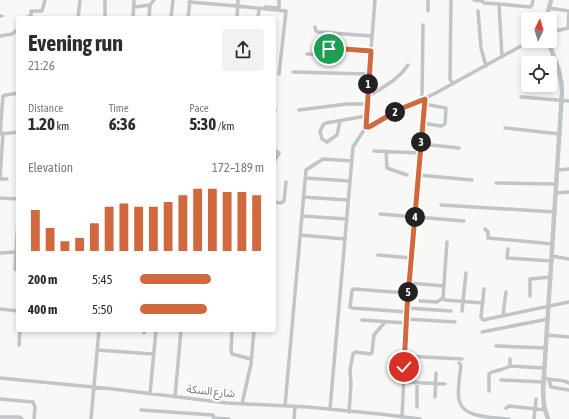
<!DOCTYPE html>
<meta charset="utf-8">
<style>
:root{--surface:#fff;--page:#f2f2f3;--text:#2b2b33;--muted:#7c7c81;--accent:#d1693e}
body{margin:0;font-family:"Asap Condensed","Noto Sans Arabic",sans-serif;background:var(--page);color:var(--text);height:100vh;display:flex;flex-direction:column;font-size:15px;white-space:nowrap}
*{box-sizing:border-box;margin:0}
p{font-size:13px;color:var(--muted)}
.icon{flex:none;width:22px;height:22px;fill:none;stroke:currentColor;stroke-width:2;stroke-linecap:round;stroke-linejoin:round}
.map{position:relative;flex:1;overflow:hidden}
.details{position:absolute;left:16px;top:16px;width:260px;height:316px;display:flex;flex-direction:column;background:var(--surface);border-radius:4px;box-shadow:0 2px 6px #0003}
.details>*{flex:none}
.needle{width:26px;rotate:5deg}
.tools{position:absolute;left:521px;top:12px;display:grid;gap:8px}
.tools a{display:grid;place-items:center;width:36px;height:36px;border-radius:4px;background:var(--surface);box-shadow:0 2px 6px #0003;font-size:20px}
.pin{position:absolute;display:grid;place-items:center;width:34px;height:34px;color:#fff;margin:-17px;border:2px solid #fff;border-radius:50%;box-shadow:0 1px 4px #0007}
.km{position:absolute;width:20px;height:20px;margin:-10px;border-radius:50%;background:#222;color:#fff;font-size:11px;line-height:20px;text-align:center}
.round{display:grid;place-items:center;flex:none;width:42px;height:42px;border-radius:4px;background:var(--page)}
.summary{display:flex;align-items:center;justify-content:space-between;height:68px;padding:0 12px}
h1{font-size:22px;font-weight:700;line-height:30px}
.figures{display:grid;grid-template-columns:repeat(3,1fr);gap:6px;height:68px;padding:4px 12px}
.figures div{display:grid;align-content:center}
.figures b{font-size:17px;font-weight:700}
.figures small{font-size:11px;font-weight:400}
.figures p{font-size:11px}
.chart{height:112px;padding:8px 12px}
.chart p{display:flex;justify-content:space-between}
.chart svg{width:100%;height:72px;margin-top:4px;stroke:var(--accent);stroke-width:6}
ul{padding:0 12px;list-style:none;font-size:13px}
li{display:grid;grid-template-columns:64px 48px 1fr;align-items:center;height:30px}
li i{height:10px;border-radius:5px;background:var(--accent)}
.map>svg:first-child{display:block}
</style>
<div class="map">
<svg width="569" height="419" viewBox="0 0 569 419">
<rect width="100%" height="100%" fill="#f8f9f7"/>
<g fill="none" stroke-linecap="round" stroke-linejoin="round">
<path stroke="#c1c4c8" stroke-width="3.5" d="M105 0V17
M451 0 450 79 453 84
M474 0 482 1 484 3 499 4 502 57
M189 2 237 6 286 11 279 74
M499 4 530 7 532 5 533 0
M134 7 150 5
M265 7 279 8V0
M549 8 569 11
M428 11V0
M478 11 481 48 486 66
M0 16H2
M25 18 31 16V11H42L45 0
M78 18 80 0
M133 18 134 0
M149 18 150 5 154 0
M171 18 173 0
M188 18 190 1
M237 18 238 0
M258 18 259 8
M315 27 316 31 318 32 372 36
M568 28 569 11
M550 32 569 28
M0 36 12 34 18 29
M307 54 326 55 329 49 331 48 371 51
M293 72 369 74
M550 73H560
M367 97C382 88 398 80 408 65
M521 97 569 101
M422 99 423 25
M299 110 347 104H367
M274 114 275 109
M340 121 337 135 327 142 322 139 320 132 323 125 326 123 366 116
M422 123 441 126 445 124 446 108 424 104
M366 127 368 87 375 0
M505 128 560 134
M0 134 3 96 6 95 18 93
M1 134 18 132
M421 144 459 148
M274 150 279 153 274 162
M374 151 420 153
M386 151 387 168 407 175
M558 170 569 169
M418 175 472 180
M305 178 350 181
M0 179 3 133
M0 179H7
M496 183 557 184
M556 193 569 192
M303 197 348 200
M0 198 18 199
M274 202 281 203 284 201 286 182
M441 205 555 212
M380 214 464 221
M302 216 347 219
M18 220 15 269 18 271
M485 229 488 232V238L553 244
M300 235 345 239
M447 242 443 298 445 300 483 303
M508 249 507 258 552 261
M0 253 16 252
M378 255 411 258
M552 256 569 259
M409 283 444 286
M484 289 481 317 483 320 569 302
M530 296V279L551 277
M420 301 437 302 443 298
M407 308 451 311
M0 309 18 311
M462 311 466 273
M407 312 352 308 350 307 352 291 353 289 408 293
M503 315 506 292
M406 319 455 322
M362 320 406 323
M232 330 231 351 232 354 251 359
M482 332 548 319
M144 333V330
M547 335 569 337
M19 345 20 330
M496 346 546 348
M97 350 153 354
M405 356 462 359
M459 363 461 365C460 376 457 389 459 400 463 419 494 417 509 419
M510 366V359
M543 377C552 382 561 378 569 383
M0 378 113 389 227 403 308 407 380 414 420 419
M501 380 543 382
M549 380 551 387 569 390
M403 382 445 384
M489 391V374L492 372 503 369 510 366 544 368
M150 394 156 330
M175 397 181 330
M435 397 436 373
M0 399 33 402 35 407 34 419
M242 404 251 364 254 330
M285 406 306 170 323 159 352 161
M417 407V382
M506 408 509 406 545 410
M330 409 353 147 366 127H369L400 109 434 94 530 41
M141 410 213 415 214 419
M349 412 351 384 350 370 353 354 355 352 371 354 372 352 374 335 385 322
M0 417H20L22 419
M402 417 407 312 425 99
M214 418 229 419
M91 419 99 330
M294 419 295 407
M534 419 536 399"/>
<path stroke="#c1c6cb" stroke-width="4.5" d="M546 19 551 0
M548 41C554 58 562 73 562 92L543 391 544 406 548 419"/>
</g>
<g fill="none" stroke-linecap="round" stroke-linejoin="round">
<g stroke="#fff" stroke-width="8">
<path id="route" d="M329 49 331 48 371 51 366 127H369L400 109 425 99 407 308 404 367"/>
</g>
<use href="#route" stroke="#d1693e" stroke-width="5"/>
</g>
<g text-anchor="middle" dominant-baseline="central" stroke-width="4" stroke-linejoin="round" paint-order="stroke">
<g font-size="11" fill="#6b7784" stroke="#fff">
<text transform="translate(211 391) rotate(6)">شارع السكة</text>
</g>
</g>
</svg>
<div class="tools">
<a><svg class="needle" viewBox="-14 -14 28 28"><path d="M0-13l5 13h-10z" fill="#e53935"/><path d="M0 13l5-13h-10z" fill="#7c7c81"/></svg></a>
<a><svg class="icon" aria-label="locate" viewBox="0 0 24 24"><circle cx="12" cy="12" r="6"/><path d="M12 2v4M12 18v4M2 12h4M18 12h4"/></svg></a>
</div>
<div class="pin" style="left:329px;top:49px;background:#1e9e55"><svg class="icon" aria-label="arrive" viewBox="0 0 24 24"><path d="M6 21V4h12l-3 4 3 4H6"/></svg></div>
<div class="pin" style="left:404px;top:367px;background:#d93025"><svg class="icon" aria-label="check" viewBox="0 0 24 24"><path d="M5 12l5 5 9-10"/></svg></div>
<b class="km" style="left:368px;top:84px">1</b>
<b class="km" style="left:395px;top:112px">2</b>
<b class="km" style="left:421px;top:142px">3</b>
<b class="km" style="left:415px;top:217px">4</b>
<b class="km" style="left:408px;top:292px">5</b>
<section class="details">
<div class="summary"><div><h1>Evening run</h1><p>21:26</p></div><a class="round"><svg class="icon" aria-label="share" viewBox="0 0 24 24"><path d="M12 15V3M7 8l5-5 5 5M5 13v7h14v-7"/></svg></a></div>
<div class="figures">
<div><p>Distance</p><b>1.20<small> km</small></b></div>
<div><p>Time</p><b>6:36</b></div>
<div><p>Pace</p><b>5:30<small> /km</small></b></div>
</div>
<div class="chart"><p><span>Elevation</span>172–189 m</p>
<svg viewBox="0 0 160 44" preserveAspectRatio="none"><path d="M5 44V19M15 44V30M25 44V38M35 44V36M45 44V27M55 44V17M65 44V15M75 44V17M85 44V17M95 44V14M105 44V10M115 44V6M125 44V6M135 44V8M145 44V8M155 44V10"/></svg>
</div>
<ul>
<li><b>200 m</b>5:45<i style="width:57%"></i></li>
<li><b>400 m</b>5:50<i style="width:54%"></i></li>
</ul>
</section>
</div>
